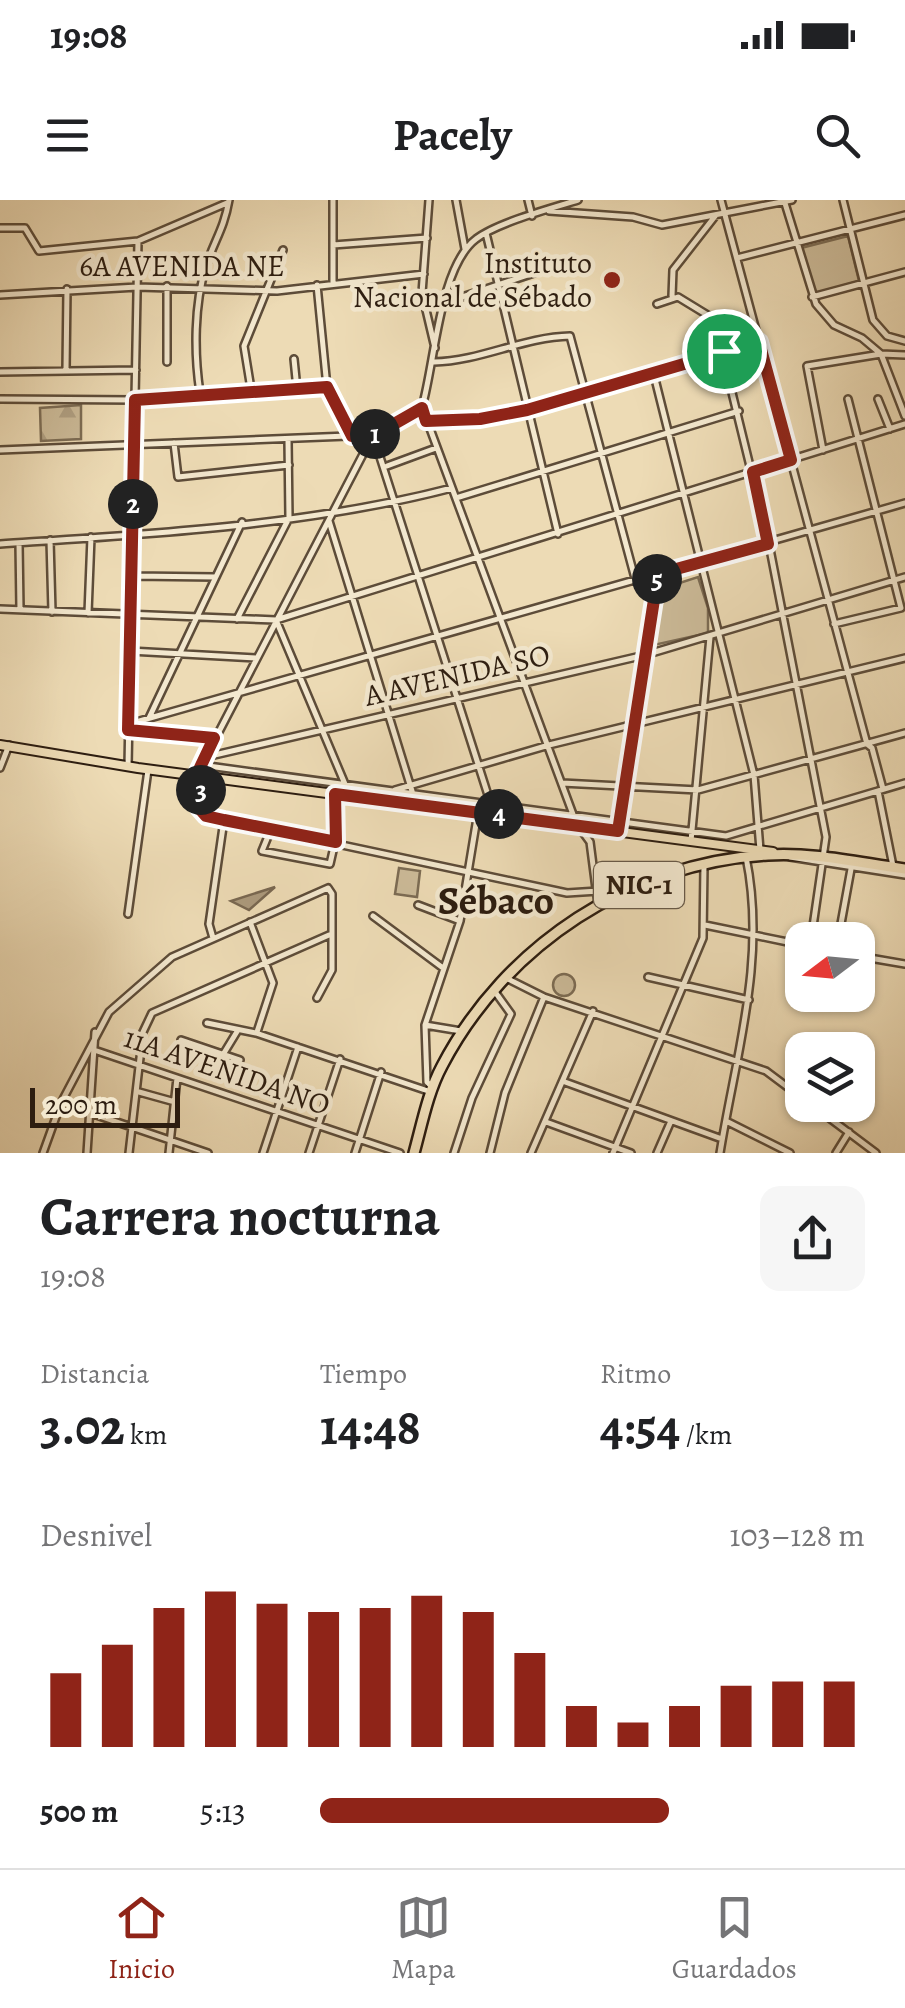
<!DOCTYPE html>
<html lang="es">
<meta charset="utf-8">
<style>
:root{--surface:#fff;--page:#f6f6f6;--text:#202124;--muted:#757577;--line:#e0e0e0;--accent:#8f2418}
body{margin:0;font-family:Alegreya,serif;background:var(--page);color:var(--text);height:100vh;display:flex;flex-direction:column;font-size:38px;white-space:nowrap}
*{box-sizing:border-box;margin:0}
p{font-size:32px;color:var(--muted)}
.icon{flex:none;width:55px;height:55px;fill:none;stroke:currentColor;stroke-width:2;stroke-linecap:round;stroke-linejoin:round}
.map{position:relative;height:953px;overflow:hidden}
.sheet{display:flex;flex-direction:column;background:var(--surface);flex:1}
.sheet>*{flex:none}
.needle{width:65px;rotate:254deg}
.controls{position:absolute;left:785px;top:722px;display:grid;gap:20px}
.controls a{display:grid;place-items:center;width:90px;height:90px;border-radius:20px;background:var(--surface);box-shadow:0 2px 8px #0004;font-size:50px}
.scale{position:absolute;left:30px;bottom:25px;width:150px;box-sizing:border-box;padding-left:10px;border:5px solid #2d1d10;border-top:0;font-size:28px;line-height:35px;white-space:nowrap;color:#2d1d10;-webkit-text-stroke:8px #f3e8cf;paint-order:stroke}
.pin{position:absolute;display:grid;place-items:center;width:85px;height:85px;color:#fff;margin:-42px;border:5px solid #fff;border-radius:50%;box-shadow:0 2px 10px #0007}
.km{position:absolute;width:50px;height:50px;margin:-25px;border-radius:50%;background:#222;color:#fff;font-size:28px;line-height:50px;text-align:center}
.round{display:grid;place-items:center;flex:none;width:105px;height:105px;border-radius:20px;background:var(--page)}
.headline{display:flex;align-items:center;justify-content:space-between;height:170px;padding:0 40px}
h1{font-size:55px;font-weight:600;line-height:75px}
.stats{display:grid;grid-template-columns:repeat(3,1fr);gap:15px;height:170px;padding:10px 40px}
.stats div{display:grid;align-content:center}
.stats b{font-size:50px;font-weight:600}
.stats small{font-size:28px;font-weight:400}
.stats p{font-size:28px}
.chart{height:280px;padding:20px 40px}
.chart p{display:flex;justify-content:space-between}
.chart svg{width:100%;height:180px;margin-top:10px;stroke:var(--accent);stroke-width:6}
ul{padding:0 40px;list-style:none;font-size:32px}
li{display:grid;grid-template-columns:160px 120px 1fr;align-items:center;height:75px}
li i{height:25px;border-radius:12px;background:var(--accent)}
.status{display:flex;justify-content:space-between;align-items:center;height:70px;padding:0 50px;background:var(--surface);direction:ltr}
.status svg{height:28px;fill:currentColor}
header{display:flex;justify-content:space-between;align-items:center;height:130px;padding:0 40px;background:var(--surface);font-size:45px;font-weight:600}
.tabs{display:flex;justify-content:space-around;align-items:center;height:140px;border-top:2px solid var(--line);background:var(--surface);font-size:28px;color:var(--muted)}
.tabs a{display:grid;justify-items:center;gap:5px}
.tabs .selected{color:var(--accent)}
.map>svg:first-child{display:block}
</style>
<div class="status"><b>19:08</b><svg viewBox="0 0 49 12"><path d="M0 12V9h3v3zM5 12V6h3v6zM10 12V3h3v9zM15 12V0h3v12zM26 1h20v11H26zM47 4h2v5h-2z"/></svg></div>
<header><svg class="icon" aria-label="menu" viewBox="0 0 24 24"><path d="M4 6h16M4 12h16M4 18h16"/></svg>Pacely<svg class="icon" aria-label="search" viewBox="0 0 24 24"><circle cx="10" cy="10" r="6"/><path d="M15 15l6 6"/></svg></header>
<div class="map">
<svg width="905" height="953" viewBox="0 0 905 953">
<defs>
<pattern id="forest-firs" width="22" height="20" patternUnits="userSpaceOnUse" patternTransform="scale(2.5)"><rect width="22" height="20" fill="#cb9"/><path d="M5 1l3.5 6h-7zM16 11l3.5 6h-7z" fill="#b0a083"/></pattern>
</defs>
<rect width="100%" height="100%" fill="#eddbb5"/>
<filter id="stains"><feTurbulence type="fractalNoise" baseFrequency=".002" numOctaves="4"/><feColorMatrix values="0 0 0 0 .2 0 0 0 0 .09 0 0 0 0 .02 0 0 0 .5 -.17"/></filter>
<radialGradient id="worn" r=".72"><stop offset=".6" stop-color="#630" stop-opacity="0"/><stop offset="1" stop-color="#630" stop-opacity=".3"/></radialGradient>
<path fill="url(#forest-firs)" stroke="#7c6c54" stroke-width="2.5" d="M81 205V239L41 241 40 208Z"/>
<path fill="#cb9" stroke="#7c6c54" stroke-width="2.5" d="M848 36 859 81 814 94 801 48Z
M698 377 708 408V433L654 445 661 389Z
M399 668 420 671 417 697 395 694Z
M553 785a11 11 0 1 1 22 0a11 11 0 1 1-22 0Z"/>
<path fill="#ac9a7d" stroke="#796851" stroke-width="2.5" d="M275 687 249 710 231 701Z"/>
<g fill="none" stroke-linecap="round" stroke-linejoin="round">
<g stroke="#5d4c39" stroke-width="10">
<path id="minor" d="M429 0 422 93 435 148
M456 0 465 49
M528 0 532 16
M721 0 867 544 872 548 883 589
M784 0 816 104 834 125 862 138 881 154 905 216
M843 0 873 120 887 136 905 141
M549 11 633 17 662 25 792 0
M0 28H25L39 51 138 41 227 3
M486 33 558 334
M333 45 427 38
M737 58 905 15
M333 82V0
M317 85 327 187 351 235
M0 95 137 87 277 91 424 74
M672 96 673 70 716 15
M812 97 905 72
M444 103 534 73
M657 104 678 97 714 119 769 344 826 637 811 740
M294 159 297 189
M167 162V86
M434 162C481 161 523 137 570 136L636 382
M66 170 67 89
M653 171 754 575 760 650
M0 172 136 170
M251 189 244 146 283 50
M200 193C194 153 194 105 206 66 215 39 224 29 229 0
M0 199 135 200 327 187
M878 199 890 229
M422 207 574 617
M426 221C543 215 647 170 759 143
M174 243 178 277 289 265
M0 250 373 235 494 614
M823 250 807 166 881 154 905 155
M387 266 436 248
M456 298 739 211
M329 321 416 604
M50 340 52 412
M19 343 20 410
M0 344C150 334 306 326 452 288
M132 376 216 377
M0 409 276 420 905 224
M88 413 91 337
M237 419 289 318 288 240
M276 420 350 596
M834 424 901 408 848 199
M130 451 256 458
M149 518 242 322
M129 524 905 303
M128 530 215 538
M206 557 645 455 905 377
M201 565 726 636 905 583
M128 567 138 41
M0 568 9 545
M196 576 373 235 422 207C435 163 439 67 476 39 496 23 552 8 578 0
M203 578 199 608 206 616 567 693 598 691
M562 583 698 590 905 533
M395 590 549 545 905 458
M878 591 893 666
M620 623 658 375
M579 627 590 642 598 704
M271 629 262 651 330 664 335 642V594
M691 641 710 437
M790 657 905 675
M418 705 460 721
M128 714 148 570
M373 716 443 768
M250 722 273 783 257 832
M705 725 802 745
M213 738 209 724 224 620
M838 740 851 669
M858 756 905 764
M648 777 749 800
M506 778 544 797 766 871 802 898
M207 823 256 833 431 892
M425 825 461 831
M181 840 240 860
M97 851 400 953
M224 853 238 830
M565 882 722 939
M433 888 427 882 425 825 460 721 478 612
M139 892 175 902
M61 903 208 953
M812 905 876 953
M726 921 790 953
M546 922 631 953
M43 953 61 903 109 812 172 757 328 688 332 694V770L317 798
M87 953 95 832
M129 953 143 832 152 813 329 735
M169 953 177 878
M263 953 298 847
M309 953 340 859
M355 953 381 872
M454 953 472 898 511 814 493 789
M490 953 505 893 544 797
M531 953 593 811
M613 953 703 738 704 665
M657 953 671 921
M720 953C736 854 767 758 746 657
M836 953 849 932"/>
</g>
<g stroke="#2d1d10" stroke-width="12">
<path id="primary" d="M0 545 138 568 773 652"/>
</g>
<g stroke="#2d1d10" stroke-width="14">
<path id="trunk" d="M414 953C422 924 428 892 442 866 505 745 632 662 768 655 813 652 860 663 905 669"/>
</g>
<use href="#minor" stroke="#f3e8cf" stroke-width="5"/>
<use href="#primary" stroke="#eddbb5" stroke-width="8"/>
<use href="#trunk" stroke="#eddbb5" stroke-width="9"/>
</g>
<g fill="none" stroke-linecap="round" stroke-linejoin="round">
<g stroke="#fff" stroke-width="20">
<path id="route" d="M759 142 791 260 753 272 768 344 658 374 618 631 335 594 336 642 224 620 206 616 199 608 203 577 196 576 214 538 128 530 135 200 327 187 352 236H373L422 208 426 221 480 219 527 210Z"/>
</g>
<use href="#route" stroke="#8f2418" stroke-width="12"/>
</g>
<circle fill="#8f2418" stroke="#f3e8cf" stroke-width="4" cx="612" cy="80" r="10"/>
<g text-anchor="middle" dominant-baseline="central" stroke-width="9" stroke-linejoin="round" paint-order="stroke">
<rect fill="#f3e8cf" stroke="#685a49" stroke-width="2.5" x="594" y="662" width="90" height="46" rx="8"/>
<g font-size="28" font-weight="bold" fill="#2d1d10">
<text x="639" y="685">NIC-1</text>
</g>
<g font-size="30" fill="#2d1d10" stroke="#f3e8cf" text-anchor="end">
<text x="592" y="63">Instituto<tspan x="592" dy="34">Nacional de Sébado</tspan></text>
</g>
<g font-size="30" fill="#2d1d10" stroke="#f3e8cf">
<text x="182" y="66">6A AVENIDA NE</text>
<text transform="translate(457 475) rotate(-13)">A AVENIDA SO</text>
<text transform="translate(227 871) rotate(19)">11A AVENIDA NO</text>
</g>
<g font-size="40" font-weight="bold" fill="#2d1d10" stroke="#f3e8cf">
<text x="496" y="700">Sébaco</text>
</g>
</g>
<rect width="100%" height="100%" filter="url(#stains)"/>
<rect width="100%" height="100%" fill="url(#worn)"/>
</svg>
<div class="controls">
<a><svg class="needle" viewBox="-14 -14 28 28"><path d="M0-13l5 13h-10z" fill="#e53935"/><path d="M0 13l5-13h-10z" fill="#757577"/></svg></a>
<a><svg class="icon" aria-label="layers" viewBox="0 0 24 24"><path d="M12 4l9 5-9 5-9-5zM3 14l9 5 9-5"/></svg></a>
</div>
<div class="scale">200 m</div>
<div class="pin" style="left:724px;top:151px;background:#1e9e55"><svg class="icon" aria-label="arrive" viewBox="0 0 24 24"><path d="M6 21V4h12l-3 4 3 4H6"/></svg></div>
<b class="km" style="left:375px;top:234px">1</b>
<b class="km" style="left:133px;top:304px">2</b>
<b class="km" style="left:201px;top:590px">3</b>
<b class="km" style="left:499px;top:614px">4</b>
<b class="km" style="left:657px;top:379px">5</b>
</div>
<section class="sheet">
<div class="headline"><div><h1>Carrera nocturna</h1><p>19:08</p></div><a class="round"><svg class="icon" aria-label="share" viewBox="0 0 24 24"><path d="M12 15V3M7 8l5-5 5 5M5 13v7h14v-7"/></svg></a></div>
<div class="stats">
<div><p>Distancia</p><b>3.02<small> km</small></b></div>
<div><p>Tiempo</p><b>14:48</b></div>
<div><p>Ritmo</p><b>4:54<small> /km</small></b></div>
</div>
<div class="chart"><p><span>Desnivel</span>103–128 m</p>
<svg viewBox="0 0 160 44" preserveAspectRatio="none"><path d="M5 44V26M15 44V19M25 44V10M35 44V6M45 44V9M55 44V11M65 44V10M75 44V7M85 44V11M95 44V21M105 44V34M115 44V38M125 44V34M135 44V29M145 44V28M155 44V28"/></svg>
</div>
<ul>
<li><b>500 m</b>5:13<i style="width:64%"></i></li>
</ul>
</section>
<nav class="tabs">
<a class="selected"><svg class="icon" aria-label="home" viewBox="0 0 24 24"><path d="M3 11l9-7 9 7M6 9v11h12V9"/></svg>Inicio</a>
<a><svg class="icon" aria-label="map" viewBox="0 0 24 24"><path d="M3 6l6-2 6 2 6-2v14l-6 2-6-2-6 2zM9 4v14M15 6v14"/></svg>Mapa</a>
<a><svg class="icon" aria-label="saved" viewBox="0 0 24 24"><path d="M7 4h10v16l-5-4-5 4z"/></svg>Guardados</a>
</nav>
